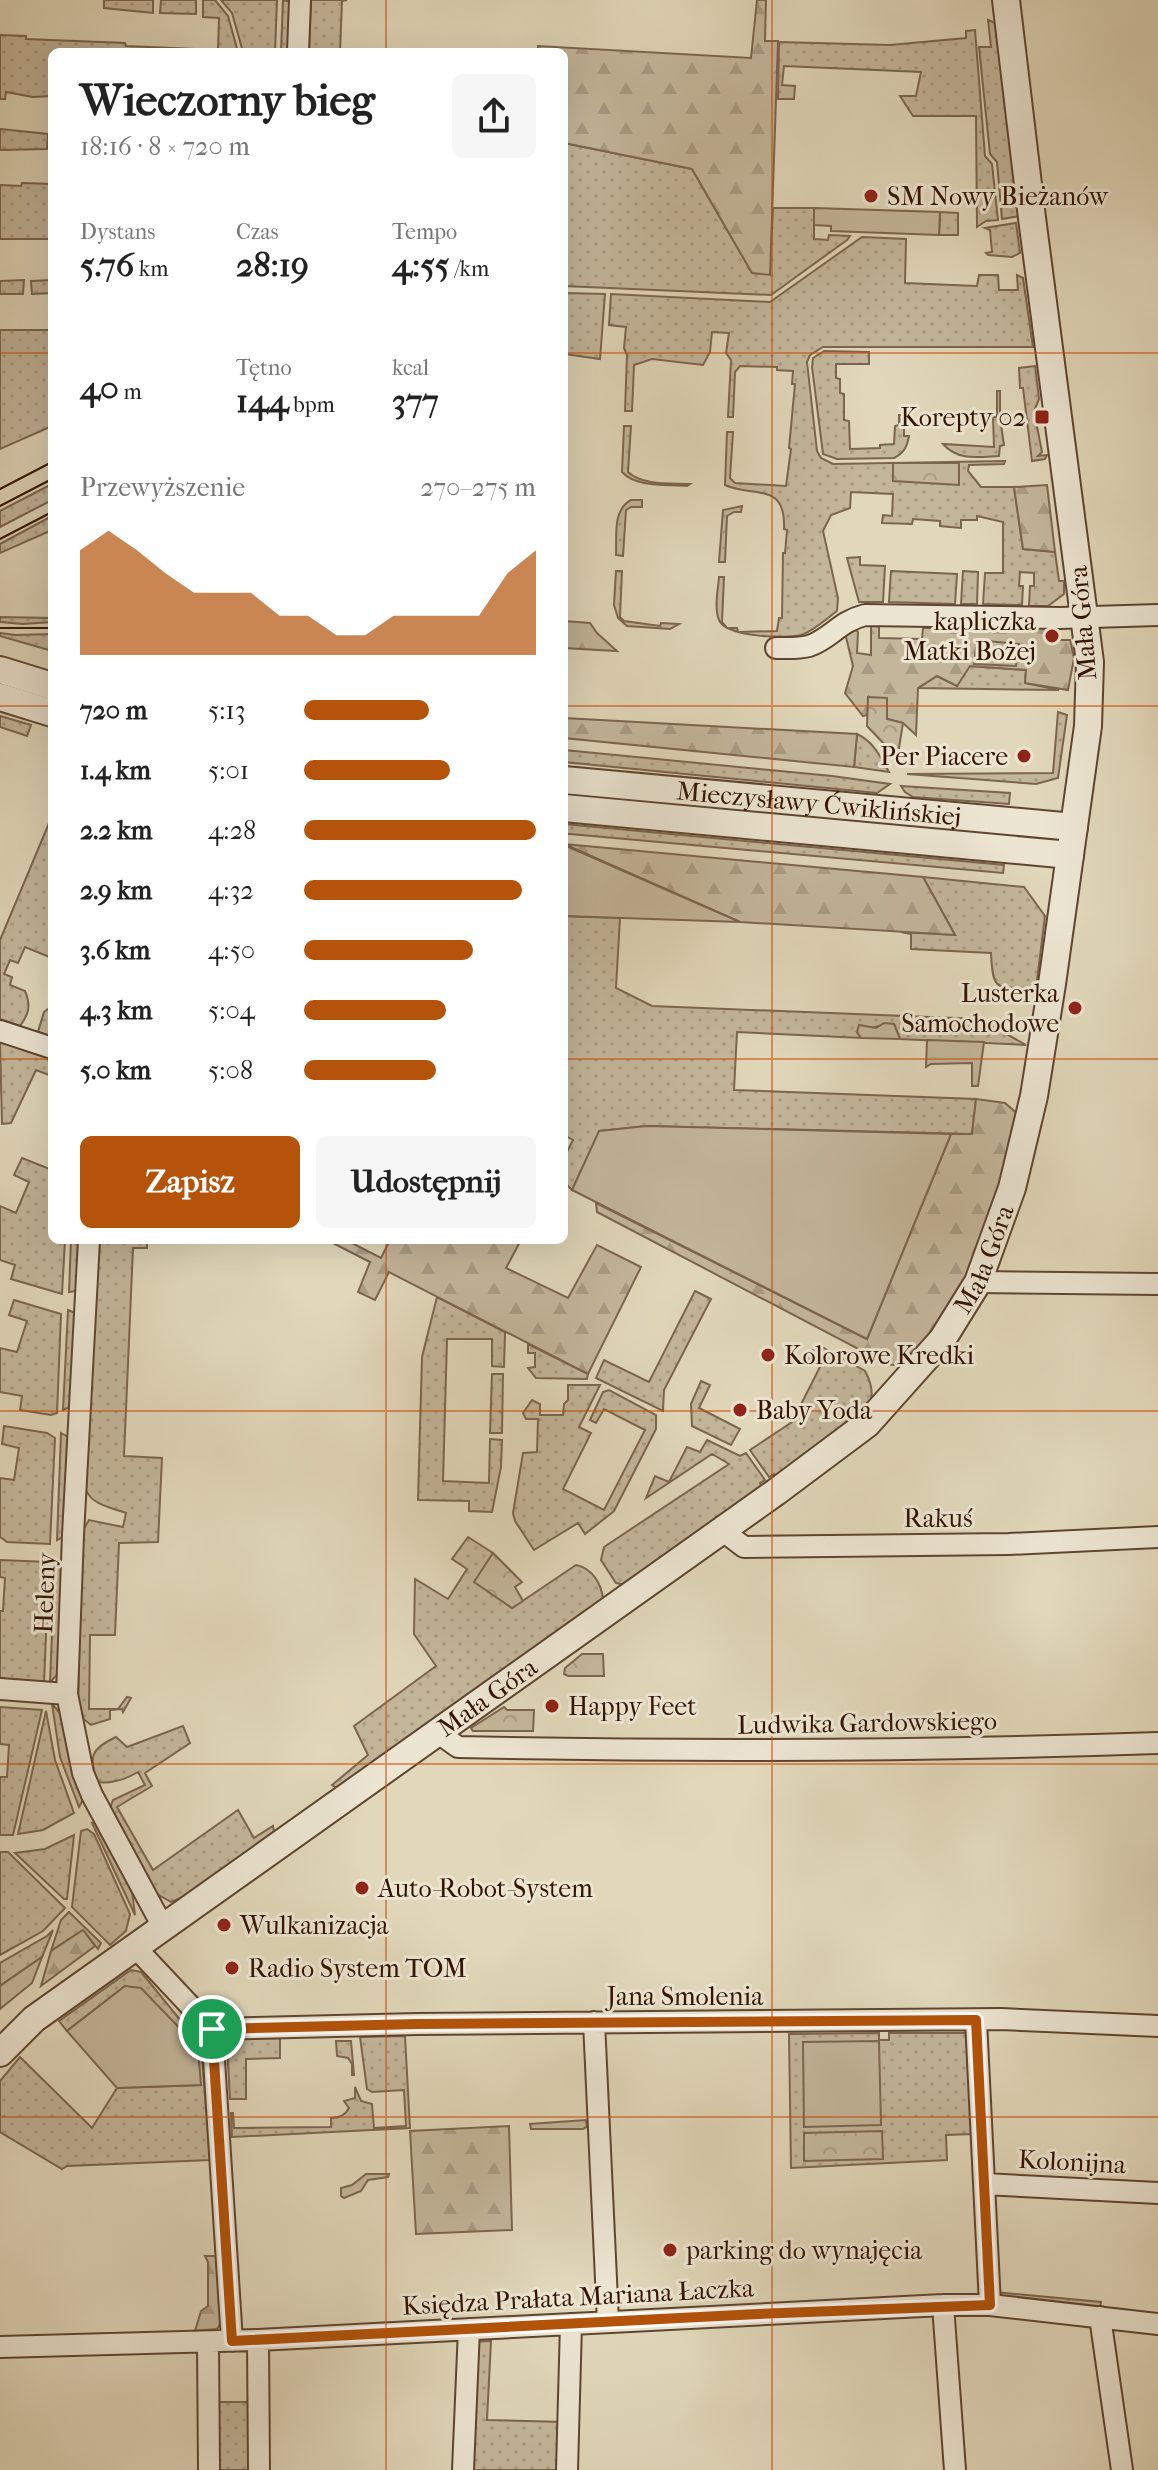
<!DOCTYPE html>
<html lang="pl">
<meta charset="utf-8">
<style>
:root{--surface:#fff;--page:#f6f6f6;--text:#222;--muted:#767676;--accent:#b45309}
body{margin:0;font-family:"IM FELL French Canon",serif;background:var(--page);color:var(--text);height:100vh;display:flex;flex-direction:column;font-size:30px;white-space:nowrap}
*{box-sizing:border-box;margin:0}
p{font-size:26px;color:var(--muted)}
.icon{flex:none;width:44px;height:44px;fill:none;stroke:currentColor;stroke-width:2;stroke-linecap:round;stroke-linejoin:round}
.map{position:relative;flex:1;overflow:hidden}
.sheet{position:absolute;left:48px;top:48px;width:520px;height:1196px;display:flex;flex-direction:column;background:var(--surface);border-radius:12px;box-shadow:0 8px 32px #0002}
.sheet>*{flex:none}
.pin{position:absolute;display:grid;place-items:center;width:68px;height:68px;color:#fff;margin:-34px;border:4px solid #fff;border-radius:50%;box-shadow:0 2px 8px #0007}
.round{display:grid;place-items:center;flex:none;width:84px;height:84px;border-radius:12px;background:var(--page)}
.headline{display:flex;align-items:center;justify-content:space-between;height:136px;padding:0 32px}
h1{font-size:44px;font-weight:700;line-height:60px}
.stats{display:grid;grid-template-columns:repeat(3,1fr);gap:12px;height:136px;padding:8px 32px}
.stats div{display:grid;align-content:center}
.stats b{font-size:34px;font-weight:700}
.stats small{font-size:22px;font-weight:400}
.stats p{font-size:22px}
.chart{height:224px;padding:16px 32px}
.chart p{display:flex;justify-content:space-between}
.chart svg{width:100%;height:144px;margin-top:8px;fill:var(--accent);opacity:.7}
.cta{display:flex;gap:16px;margin-top:auto;padding:16px 32px}
.cta a{flex:1;height:92px;border-radius:12px;background:var(--accent);color:#fff;font-size:32px;font-weight:700;line-height:92px;text-align:center}
.cta a+a{background:var(--page);color:var(--text)}
ul{padding:0 32px;list-style:none;font-size:26px}
li{display:grid;grid-template-columns:128px 96px 1fr;align-items:center;height:60px}
li i{height:20px;border-radius:10px;background:var(--accent)}
.map>svg:first-child{display:block}
</style>
<div class="map">
<svg width="1158" height="2470" viewBox="0 0 1158 2470">
<defs>
<pattern id="grass-dots" width="8" height="8" patternUnits="userSpaceOnUse" patternTransform="scale(2)"><rect width="8" height="8" fill="#c4b69b"/><path d="M2 2h.1M6 6h.1" fill="none" stroke="#a99c84" stroke-width="1.8" stroke-linecap="round"/></pattern>
<pattern id="forest-firs" width="22" height="20" patternUnits="userSpaceOnUse" patternTransform="scale(2)"><rect width="22" height="20" fill="#c4b69b"/><path d="M5 1l3.5 6h-7zM16 11l3.5 6h-7z" fill="#a99c84"/></pattern>
<pattern id="park-crowns" width="20" height="18" patternUnits="userSpaceOnUse" patternTransform="scale(2)"><rect width="20" height="18" fill="#c4b69b"/><path d="M2 6a3 3 0 1 1 6 0M12 15a3 3 0 1 1 6 0" fill="none" stroke="#a99c84"/></pattern>
</defs>
<rect width="100%" height="100%" fill="#e1d7ba"/>
<filter id="stains"><feTurbulence type="fractalNoise" baseFrequency=".0025" numOctaves="4"/><feColorMatrix values="0 0 0 0 .2 0 0 0 0 .09 0 0 0 0 .02 0 0 0 .5 -.17"/></filter>
<radialGradient id="worn" r=".72"><stop offset=".6" stop-color="#630" stop-opacity="0"/><stop offset="1" stop-color="#630" stop-opacity=".3"/></radialGradient>
<path fill="url(#grass-dots)" stroke="#7c654e" stroke-width="2" d="M104 0H153V13L104 8Z
M161 0H196V14L160 13Z
M203 0H215L228 16 238 52H52V96L33 97 6 92 5 99H0V35L26 36V39L125 43 126 46 218 50 219 18 203 17Z
M221 0H277L275 52H243L232 13Z
M283 0 292 2 290 52H281Z
M311 0H347L342 1 340 52H309Z
M988 20 998 24 1020 216 1002 219 997 162 990 154 979 47H991Z
M975 30 985 156 992 164 998 220 986 221 977 227 976 116H913L900 96H916L921 72 784 66 782 85 795 86 794 99H778L779 42 890 45 966 38V31Z
M0 129 48 134 47 149 0 150Z
M564 143 692 169 752 273 770 274 773 208H814V239L828 240 829 235 850 236 847 240 771 295 564 286Z
M22 183 52 184V239H0V185L21 186Z
M940 212 958 213V235H939Z
M1016 223 1020 253 1012 257 988 255 986 253 992 252 990 230 985 228Z
M862 237 906 239 905 283 977 286 979 275H998L999 290H1018L1017 275 1023 278 1033 347H823L810 355 807 362 817 451 821 458 833 464 1005 461 1004 464 969 465 968 471 981 487H1014L1023 549 1055 552 1059 581H1064V594L1048 606H1029L1030 586H1034V573L1020 572 1019 586H1023L1022 605 983 604 985 573H1003V522L977 516V520H961V528L940 526V521L913 519 912 524 882 523 883 515 892 516 893 494 851 492 850 508 831 515 823 531 838 598 837 611C826 619 814 631 801 635 785 639 726 637 719 620 714 608 718 590 719 577H724L722 622 727 628H737L738 632 777 631 779 618H782L783 553H785L787 530 784 529C786 481 753 498 725 485L727 432H733L730 478 735 483 786 486 791 449 789 448 795 384H792L793 371 777 370V367L740 366 735 372 733 417H728L731 360 726 353 729 333 712 332 710 352 703 365 652 359 634 365 632 411H625L627 355 624 348 626 327 609 325 611 294 770 302Z
M24 280 23 294H0V281Z
M52 280V293L32 294 31 281Z
M564 293 605 294 600 359 564 354Z
M0 330H52V426L0 449Z
M824 351 869 352V364H836V378L840 379V393L844 394V420L849 421 850 449 880 448V445L894 444 895 426 899 425V415H904V436H909C907 447 904 453 894 458L837 459 823 454 812 367 813 358Z
M1035 366 1039 399 1034 411 1042 452 1038 456 1047 455 1045 459 1032 461 1023 388H1020L1019 368Z
M997 391H1000V418L1004 445 1000 446 999 456C978 457 958 461 943 444L994 447 993 417H997Z
M624 426H631L628 472C643 486 671 483 690 484L687 486C666 484 637 488 622 472Z
M52 484V504L50 501 0 527V511Z
M631 500H642V507H631L626 510 623 556 616 555C617 537 612 510 631 500Z
M742 506 741 512H734L727 516 725 562H719L723 510Z
M52 516V530L0 553V544Z
M860 557V565L885 566 883 602H859L847 558Z
M616 571H622L620 617 624 621 660 626 661 623 679 624 670 629 627 626 618 618 614 605Z
M891 571 957 574 955 604 889 602Z
M963 571 978 572 977 604H961Z
M0 617 52 618V622L23 624 0 622Z
M0 633 16 635 52 634V651L0 636Z
M969 666 1026 670 1025 683 1059 690 918 688 937 676 957 686Z
M1058 712 1067 715 1058 778 1036 784 907 774 1053 773Z
M0 716 31 725 27 736 0 727Z
M857 734C874 742 880 756 889 772L854 767Z
M564 750 832 776 890 784 877 793 564 762Z
M901 786 1010 793 1009 804 913 797 905 792Z
M564 787 1008 828 1007 842 564 800Z
M52 816V926L49 934 52 936V958L25 947 18 963 10 960 4 974 12 977 10 985 25 991C31 1005 29 1014 20 1026L0 1019V940Z
M564 824 1004 865 1003 873 570 834H564Z
M923 877 1024 887 1045 916 1036 988C997 986 993 995 991 953L911 949V934L901 932 955 935Z
M564 916 620 918 616 988 652 1006 980 1019 1026 1045 900 1039 894 1024C881 1023 870 1030 857 1032L861 1038 737 1032 734 1090 976 1099 972 1134 647 1126 600 1131 572 1190 567 1185 564 1186V1158L573 1140 564 1135Z
M49 1008 52 1009V1037L38 1032 44 1012Z
M0 1042 47 1056 51 1069 49 1075 36 1070 11 1123 2 1124Z
M22 1158 52 1170V1240H65L62 1294 11 1279 15 1265 0 1260V1206L16 1213 29 1182 14 1175Z
M71 1240H79L76 1291 69 1292Z
M99 1240H147V1248H133L124 1456 162 1458 158 1542 119 1543 115 1635H90L89 1709H118L127 1697 131 1698 123 1712 122 1709 110 1710V1719L91 1725 81 1717 78 1707 82 1532 89 1520 123 1527 126 1513C112 1508 92 1505 86 1490Z
M695 1291 711 1299 664 1390 663 1411 596 1378 604 1360 649 1382Z
M437 1297 505 1332 504 1367 492 1366V1339H447L443 1481 489 1483 490 1439 502 1440 501 1467 492 1512 469 1511V1501L418 1500 422 1357Z
M14 1300 61 1314 57 1413 51 1415 20 1410 22 1396 0 1392V1348L17 1352 27 1321 9 1315Z
M68 1310 75 1313 71 1406 63 1410Z
M528 1344 588 1374 587 1379 536 1378 528 1368 535 1367V1353H528Z
M822 1347 865 1371C871 1382 875 1395 868 1407 855 1429 799 1462 776 1478L774 1474 769 1477 750 1450 792 1422 821 1365 809 1359 813 1350Z
M492 1374H503L502 1433H490Z
M701 1381 710 1385 699 1408 740 1429 731 1445 692 1426 691 1404Z
M568 1385H600L579 1427 591 1433 563 1489 604 1510 645 1430 604 1409 596 1423 590 1420 603 1392 609 1390 656 1415V1429L614 1511 585 1534 578 1523 534 1550 515 1521 513 1513 523 1453 537 1452 538 1419H526L523 1413 532 1400 540 1404V1415H563L564 1404 568 1400Z
M4 1426 47 1433 55 1438 50 1544 7 1542 0 1537V1478L14 1480 19 1448 2 1444Z
M61 1433 70 1438 65 1536 57 1540Z
M707 1440 740 1456 746 1453 765 1480 760 1483 763 1488 626 1585 616 1583 601 1560 604 1547 729 1464 712 1454 646 1498 655 1476 669 1482 687 1447 700 1452Z
M468 1537 493 1553 475 1582 512 1608 576 1565C592 1568 602 1584 603 1600L337 1788 332 1785 368 1755 354 1726 436 1666 414 1634 415 1579 448 1599 467 1569 452 1559Z
M55 1559 63 1564 58 1670 57 1675 50 1682Z
M0 1560 49 1562 44 1684 0 1681V1611H3L5 1578 0 1577Z
M52 1704 61 1714 72 1768 84 1798 79 1807 60 1757Z
M0 1707 42 1710 13 1835H0V1777H7L9 1745 0 1744Z
M46 1711 55 1760 74 1813 43 1830 18 1834Z
M183 1726 190 1743 145 1773 152 1786 117 1807 153 1870 238 1810 254 1838 273 1826 274 1832 186 1896 171 1902 157 1894 110 1808 113 1800 145 1785 138 1772C126 1779 111 1784 97 1782 89 1757 90 1749 116 1737L127 1747Z
M92 1823H96L132 1891 135 1915Z
M87 1829 94 1834 130 1914 126 1931 110 1945 72 1907 81 1831Z
M74 1835 67 1899H64L15 1853 45 1849Z
M0 1852H8L65 1908 43 1931 0 1955Z
M69 1912 101 1943 98 1949 83 1930 51 1951 61 1920Z
M53 1930 42 1957 0 1986V1963L47 1936Z
M131 1970 141 1972 195 2038 202 2055 210 2160 67 2166 62 2169 0 2132V2081L20 2057 92 2128 117 2088 201 2085 125 1986 67 2031 59 2021Z
M879 2033V2040H889V2033H966L972 2134 946 2135 947 2160 791 2168 789 2034Z
M405 2036 410 2128 232 2137 231 2113H233L234 2128 331 2127V2118C339 2118 345 2116 349 2108L344 2101 355 2098V2087L361 2101 372 2104 374 2128 406 2126 404 2090 372 2092 367 2089 360 2037Z
M280 2038V2058L246 2059V2099H230L227 2045 233 2039Z
M336 2041H351L354 2075H352V2064L348 2058 337 2056Z
M994 2292 1101 2302 1100 2308 1001 2299Z
M491 2341 487 2420 564 2422 562 2470H468L473 2342Z
M215 2402H250L251 2470H216Z"/>
<path fill="url(#forest-firs)" stroke="#7c654e" stroke-width="2" d="M757 0H766L765 41H778L770 275 752 273 692 169 564 143V52H538V46L751 58Z
M1047 485 1055 552 1023 549 1014 487Z
M564 621 590 623 597 633 617 651 564 648Z
M871 625 879 627V638L922 639 923 628H1049V640H1070L1074 658 1068 690 1025 683 1026 670 970 666 957 686 937 676 918 688 916 735 903 723 887 719 886 713 869 697 867 715 863 716 845 693 853 666 845 633 854 627 858 632 857 653 871 655Z
M564 718 857 734 854 767 564 738Z
M564 844 923 877 955 935 740 922Z
M976 1099 1005 1103 1019 1115 1008 1168 958 1296 912 1361 901 1366 887 1364 597 1212 596 1203 867 1339 951 1134H972Z
M327 1240H346L381 1258 390 1240H521L506 1268 568 1298 597 1245 641 1267 588 1374 389 1272 375 1300 358 1292 370 1262Z
M83 1930 95 1946 41 1986 51 1951Z
M42 1957 32 1983 0 2009V1986Z
M509 2126 512 2230 416 2234 410 2131Z
M205 2256H217L221 2323 217 2329 195 2331 201 2311 208 2306V2262Z"/>
<path fill="url(#park-crowns)" stroke="#7c654e" stroke-width="2" d="M893 463H959V485L893 481Z
M977 640 1019 644 1016 666 974 664Z
M868 697 887 698V719L903 723 899 748H888L867 726Z
M493 1553 522 1582 515 1587 523 1601 512 1608 474 1582Z
M582 1654H603L604 1676H568L564 1674 565 1668Z
M504 1707 507 1710H534L533 1731H473L471 1728Z
M882 2131 883 2159 804 2161V2133Z"/>
<path fill="#c4b69b" stroke="#7c654e" stroke-width="2" d="M814 208 940 212 939 235 831 231V226L814 225Z
M564 845 740 922 564 916Z
M884 1023 894 1024 900 1039 861 1038 857 1032 859 1025 876 1028Z
M927 1040 984 1042 978 1086H972V1063L931 1064 926 1067Z
M647 1126 951 1134 867 1339 572 1190 599 1131Z
M125 1986 141 1988 192 2041 198 2050 201 2085 117 2088 67 2031Z
M879 2041 881 2125 804 2127 803 2042Z
M586 2120 587 2127 583 2129H531L530 2124Z
M366 2174H389L388 2177 368 2180 361 2191 344 2198 341 2196V2188L352 2185Z"/>
<g fill="none" stroke-linecap="round" stroke-linejoin="round">
<g stroke="#5f4530" stroke-width="24">
<path id="minor" d="M298 52 300 0
M776 648C787 648 798 649 809 646 832 638 838 622 865 615L1060 618 1158 615
M0 1031 52 1048
M89 1240 73 1535 67 1694 83 1773 92 1795 163 1927
M978 1282 1158 1284
M723 1531 744 1547 1009 1544 1158 1537
M0 1689 67 1694
M437 1732 458 1747C691 1752 925 1751 1158 1743
M135 1947 212 2029 232 2341
M976 2020 990 2305
M594 2022 608 2322
M212 2029 417 2024 1001 2019 1158 2026
M984 2184 1158 2193
M943 2305 955 2470
M1100 2317 1122 2470
M258 2340 259 2470
M208 2342 209 2470
M0 2347 258 2340 943 2305H990L1158 2324
M463 2470 469 2329
M567 2470 571 2324"/>
</g>
<g stroke="#5f4530" stroke-width="30">
<g id="tertiary">
<path d="M0 670 52 686"/>
<path d="M0 697 52 713"/>
<path id="s1" d="M564 780 1074 827"/>
<path d="M564 808 1070 855"/>
<path id="s2" d="M0 2053 34 2019 776 1492 867 1424 942 1340 978 1282 1012 1188 1034 1096 1052 984 1088 726 1090 662 1032 218 1006 0"/>
</g>
</g>
<use href="#minor" stroke="#ece5d2" stroke-width="20"/>
<use href="#tertiary" stroke="#ece5d2" stroke-width="26"/>
<path stroke="#341402" stroke-width="2" d="M0 489 52 462
M0 506 52 479
M0 539 52 512
M0 628H52"/>
</g>
<g fill="none" stroke-linecap="round" stroke-linejoin="round">
<g stroke="#fff" stroke-width="16">
<path id="route" d="M976 2020 990 2305 758 2314 232 2341 212 2029 417 2024Z"/>
</g>
<use href="#route" stroke="#b45309" stroke-width="10"/>
</g>
<path fill="none" stroke="#cd4f0a" stroke-width="2" stroke-opacity="0.55" d="M386 0V52M772 0V2470M0 353H52M564 353H1158M0 706H52M564 706H1158M0 1059H52M564 1059H1158M386 1240V2470M0 1411H1158M0 1764H1158M0 2117H1158"/>
<g fill="#8f2418" stroke="#ece5d2" stroke-width="3">
<circle cx="871" cy="196" r="8"/>
<rect x="1034" y="409" width="16" height="16" rx="4"/>
<circle cx="1052" cy="636" r="8"/>
<circle cx="1024" cy="756" r="8"/>
<circle cx="1075" cy="1008" r="8"/>
<circle cx="768" cy="1355" r="8"/>
<circle cx="740" cy="1410" r="8"/>
<circle cx="552" cy="1706" r="8"/>
<circle cx="362" cy="1888" r="8"/>
<circle cx="224" cy="1925" r="8"/>
<circle cx="232" cy="1968" r="8"/>
<circle cx="670" cy="2250" r="8"/>
</g>
<g text-anchor="middle" dominant-baseline="central" stroke-width="6" stroke-linejoin="round" paint-order="stroke">
<g font-size="26" fill="#341402" stroke="#ece5d2" text-anchor="start">
<text x="887" y="196">SM Nowy Bieżanów</text>
<text x="1026" y="417" text-anchor="end">Korepty 02</text>
<text x="1036" y="621" text-anchor="end">kapliczka<tspan x="1036" dy="30">Matki Bożej</tspan></text>
<text x="1008" y="756" text-anchor="end">Per Piacere</text>
<text x="1059" y="993" text-anchor="end">Lusterka<tspan x="1059" dy="30">Samochodowe</tspan></text>
<text x="784" y="1355">Kolorowe Kredki</text>
<text x="756" y="1410">Baby Yoda</text>
<text x="568" y="1706">Happy Feet</text>
<text x="378" y="1888">Auto-Robot-System</text>
<text x="240" y="1925">Wulkanizacja</text>
<text x="248" y="1968">Radio System TOM</text>
<text x="686" y="2250">parking do wynajęcia</text>
</g>
<g font-size="26" fill="#341402" stroke="#ece5d2">
<text transform="translate(1083 623) rotate(-95)">Mała Góra</text>
<text stroke="none"><textPath href="#s1" startOffset="256">Mieczysławy Ćwiklińskiej</textPath></text>
<text stroke="none"><textPath href="#s2" startOffset="1276">Mała Góra</textPath></text>
<text x="938" y="1518">Rakuś</text>
<text transform="translate(45 1593) rotate(-88)">Heleny</text>
<text stroke="none"><textPath href="#s2" startOffset="604">Mała Góra</textPath></text>
<text transform="translate(867 1723) rotate(-1)">Ludwika Gardowskiego</text>
<text x="685" y="1996">Jana Smolenia</text>
<text transform="translate(1072 2162) rotate(3)">Kolonijna</text>
<text transform="translate(578 2297) rotate(-3)">Księdza Prałata Mariana Łaczka</text>
</g>
</g>
<rect width="100%" height="100%" filter="url(#stains)"/>
<rect width="100%" height="100%" fill="url(#worn)"/>
</svg>
<div class="pin" style="left:212px;top:2029px;background:#1e9e55"><svg class="icon" aria-label="arrive" viewBox="0 0 24 24"><path d="M6 21V4h12l-3 4 3 4H6"/></svg></div>
<section class="sheet">
<div class="headline"><div><h1>Wieczorny bieg</h1><p>18:16 · 8 × 720 m</p></div><a class="round"><svg class="icon" aria-label="share" viewBox="0 0 24 24"><path d="M12 15V3M7 8l5-5 5 5M5 13v7h14v-7"/></svg></a></div>
<div class="stats">
<div><p>Dystans</p><b>5.76<small> km</small></b></div>
<div><p>Czas</p><b>28:19</b></div>
<div><p>Tempo</p><b>4:55<small> /km</small></b></div>
</div>
<div class="stats">
<div><b>40<small> m</small></b></div>
<div><p>Tętno</p><b>144<small> bpm</small></b></div>
<div><p>kcal</p><b>377</b></div>
</div>
<div class="chart"><p><span>Przewyższenie</span>270–275 m</p>
<svg viewBox="0 0 160 44" preserveAspectRatio="none"><path d="M0 44V12L10 6L20 12L30 19L40 25L50 25L60 25L70 32L80 32L90 38L100 38L110 32L120 32L130 32L140 32L150 19L160 12V44z"/></svg>
</div>
<ul>
<li><b>720 m</b>5:13<i style="width:54%"></i></li>
<li><b>1.4 km</b>5:01<i style="width:63%"></i></li>
<li><b>2.2 km</b>4:28<i style="width:100%"></i></li>
<li><b>2.9 km</b>4:32<i style="width:94%"></i></li>
<li><b>3.6 km</b>4:50<i style="width:73%"></i></li>
<li><b>4.3 km</b>5:04<i style="width:61%"></i></li>
<li><b>5.0 km</b>5:08<i style="width:57%"></i></li>
</ul>
<div class="cta"><a>Zapisz</a><a>Udostępnij</a></div>
</section>
</div>
